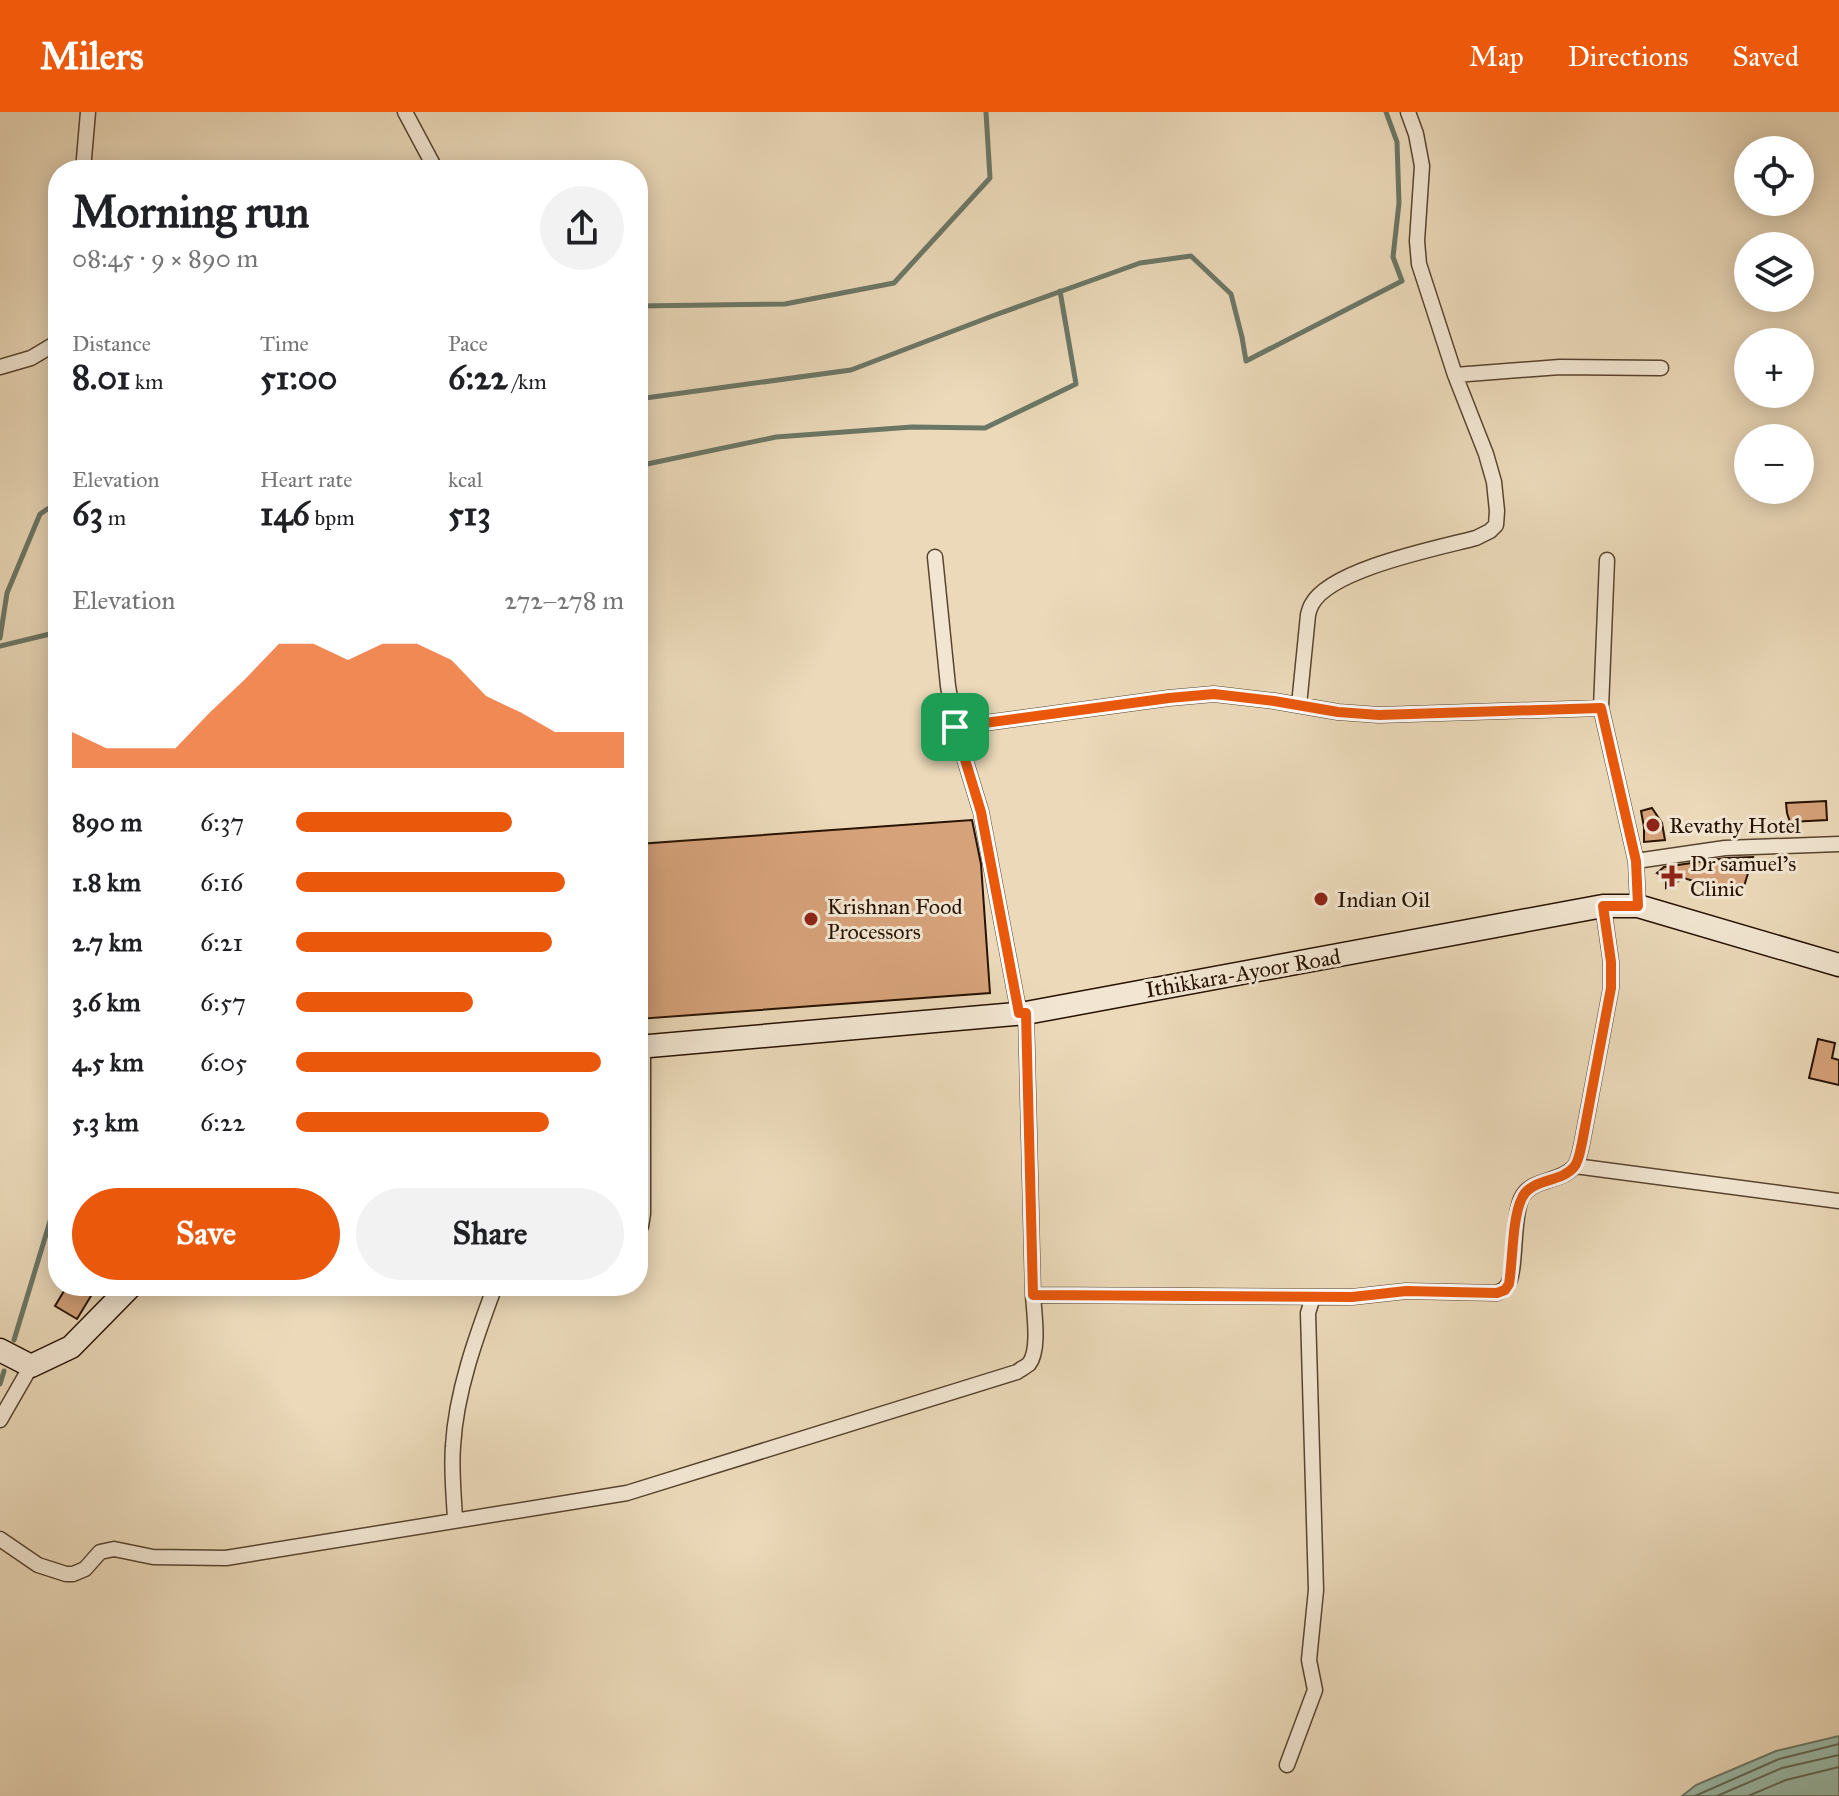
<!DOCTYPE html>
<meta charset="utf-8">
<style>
:root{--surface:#fff;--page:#f2f2f2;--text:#202124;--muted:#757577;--accent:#ea580c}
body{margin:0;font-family:"IM FELL Great Primer",serif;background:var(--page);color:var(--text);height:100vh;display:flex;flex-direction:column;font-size:30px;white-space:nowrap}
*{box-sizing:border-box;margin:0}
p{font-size:26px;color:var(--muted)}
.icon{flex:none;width:44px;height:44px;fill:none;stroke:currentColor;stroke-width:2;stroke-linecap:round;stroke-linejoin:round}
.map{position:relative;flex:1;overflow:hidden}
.details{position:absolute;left:48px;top:48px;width:600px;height:1136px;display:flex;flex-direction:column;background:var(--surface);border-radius:32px;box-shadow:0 4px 20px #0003}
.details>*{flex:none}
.fabs{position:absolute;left:1734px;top:24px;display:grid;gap:16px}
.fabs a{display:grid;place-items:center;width:80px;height:80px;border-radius:50%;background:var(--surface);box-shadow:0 4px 20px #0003;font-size:40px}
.pin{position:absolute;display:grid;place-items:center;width:68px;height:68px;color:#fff;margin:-34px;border-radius:16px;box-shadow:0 4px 12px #0006}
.round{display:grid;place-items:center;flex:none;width:84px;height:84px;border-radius:42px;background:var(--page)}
.summary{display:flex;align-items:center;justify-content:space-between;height:136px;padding:0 24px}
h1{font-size:44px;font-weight:700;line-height:60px}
.stats{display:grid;grid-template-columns:repeat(3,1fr);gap:12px;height:136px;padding:8px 24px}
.stats div{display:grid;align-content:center}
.stats b{font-size:34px;font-weight:700}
.stats small{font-size:22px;font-weight:400}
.stats p{font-size:22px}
.chart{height:224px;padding:16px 24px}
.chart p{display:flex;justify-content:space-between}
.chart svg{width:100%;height:144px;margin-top:8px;fill:var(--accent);opacity:.7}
.primary-button{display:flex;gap:16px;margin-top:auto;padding:16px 24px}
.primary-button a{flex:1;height:92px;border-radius:48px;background:var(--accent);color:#fff;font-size:32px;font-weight:700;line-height:92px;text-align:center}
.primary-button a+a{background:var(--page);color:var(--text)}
ul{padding:0 24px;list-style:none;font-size:26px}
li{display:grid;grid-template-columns:128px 96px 1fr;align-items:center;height:60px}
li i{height:20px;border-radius:10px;background:var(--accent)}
header{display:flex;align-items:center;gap:48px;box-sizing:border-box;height:112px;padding:0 40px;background:var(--accent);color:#fff}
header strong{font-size:38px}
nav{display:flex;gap:44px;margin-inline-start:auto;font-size:28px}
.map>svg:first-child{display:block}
</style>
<header>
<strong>Milers</strong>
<nav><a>Map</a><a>Directions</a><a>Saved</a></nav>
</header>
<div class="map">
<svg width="1839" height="1684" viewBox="0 0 1839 1684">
<rect width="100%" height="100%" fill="#ebd9b9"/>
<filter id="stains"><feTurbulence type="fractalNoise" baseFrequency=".0025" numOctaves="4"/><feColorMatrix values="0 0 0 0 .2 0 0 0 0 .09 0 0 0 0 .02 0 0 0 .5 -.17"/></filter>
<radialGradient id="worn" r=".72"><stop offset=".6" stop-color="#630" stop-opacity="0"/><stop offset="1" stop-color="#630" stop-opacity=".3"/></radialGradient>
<path fill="#9ba" stroke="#6b7766" stroke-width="2" d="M1839 1624V1684H1682L1696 1673 1776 1639Z"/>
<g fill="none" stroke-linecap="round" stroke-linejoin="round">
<path stroke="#606655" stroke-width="2" d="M1695 1684 1779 1647 1839 1632
M1717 1684 1782 1656 1839 1643
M1748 1684 1786 1668 1839 1655"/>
<path stroke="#6b7766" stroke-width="5" d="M638 194 785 192 894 171 990 66 986 0
M638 287 851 258 995 203 1140 151 1191 144 1231 182 1242 225 1246 249 1402 169 1393 145 1399 91 1397 30 1386 0
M638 357 647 352 776 325 912 315 985 316 1076 272 1060 179
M0 526 7 481 40 402 58 390
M0 534 50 522 58 516
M14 1228 58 1083
M0 1272 4 1259"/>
</g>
<path fill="#d6a27a" stroke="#271200" stroke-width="2" d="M1826 689 1827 708 1790 710 1787 701 1786 691Z
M1652 696 1662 711 1665 728 1644 730V715L1641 699Z
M972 708 981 752 990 881 638 907V732Z
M1753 745 1741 784 1684 766 1666 776V766L1657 761 1664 755 1726 746Z
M1818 927 1835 931 1832 946 1839 948V973L1809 966Z
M67 1174H97L77 1207 55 1194Z"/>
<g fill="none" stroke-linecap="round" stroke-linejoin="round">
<g stroke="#58442e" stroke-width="17">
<path id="street" d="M405 0 436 58
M83 58 88 0
M0 255 31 246 58 230
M1455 263 1560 255 1661 256
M935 445 948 574 955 615 981 700 1019 901
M1607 448 1601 596 1636 749
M1299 593 1308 503C1309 499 1310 495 1312 492 1331 457 1438 436 1476 426L1490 419 1496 413 1497 399 1494 370 1486 342 1455 263 1419 152 1417 129 1422 54 1416 22 1408 0
M955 615 1169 586 1214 582 1274 589 1338 600 1379 603 1601 596
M1638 794 1636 749 1725 736 1839 732
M1575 1054 1839 1089
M638 1120 641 1114 643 1102V934
M1033 1183 1352 1185 1406 1179 1497 1181C1501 1179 1504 1178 1507 1174 1517 1160 1512 1109 1521 1087 1530 1066 1560 1071 1574 1055 1579 1049 1580 1039 1582 1031L1611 876V850L1603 794
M0 1308 31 1254
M455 1408C454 1384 451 1359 453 1334 456 1280 476 1225 495 1174
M0 1427 38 1453 66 1462H73L85 1457 100 1440 114 1437 153 1445 226 1446 627 1381 1017 1260C1018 1259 1028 1253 1029 1252 1040 1238 1034 1201 1033 1183L1026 901
M1287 1653 1315 1578 1309 1548 1316 1478 1308 1201 1313 1185"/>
</g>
<g stroke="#271200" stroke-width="25">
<path id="secondary" d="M638 935 1026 901 1603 794H1638L1839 853
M0 1238 31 1254 71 1235 131 1174"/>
</g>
<use href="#street" stroke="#f2e6d2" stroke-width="14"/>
<use href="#secondary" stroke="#f2e6d2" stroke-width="22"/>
</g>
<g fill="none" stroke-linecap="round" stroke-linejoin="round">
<g stroke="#fff" stroke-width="16">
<path id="route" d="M1214 582 1274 589 1338 600 1379 603 1601 596 1636 749 1638 794H1603L1611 850V876L1582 1031C1580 1039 1579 1049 1574 1055 1561 1071 1531 1066 1522 1086 1512 1105 1513 1149 1509 1172L1505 1178 1497 1181 1406 1179 1352 1185 1033 1183 1026 901H1019L981 700 955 615 1169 586Z"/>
</g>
<use href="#route" stroke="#ea580c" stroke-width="10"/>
</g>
<g fill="#8f2418" stroke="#f2e6d2" stroke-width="3">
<circle cx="1653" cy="713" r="8"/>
<path d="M1668 752h8v8h8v8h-8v8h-8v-8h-8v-8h8z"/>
<circle cx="1321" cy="787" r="8"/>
<circle cx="811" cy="807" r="8"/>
</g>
<g text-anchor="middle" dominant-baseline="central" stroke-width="6" stroke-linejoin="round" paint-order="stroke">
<g font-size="22" fill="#271200" stroke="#f2e6d2" text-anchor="start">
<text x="1669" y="713">Revathy Hotel</text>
<text x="1690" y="751">Dr samuel's<tspan x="1690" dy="25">Clinic</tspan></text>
<text x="1337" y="787">Indian Oil</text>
<text x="827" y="794">Krishnan Food<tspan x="827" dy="25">Processors</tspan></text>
</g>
<g font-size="22" fill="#271200" stroke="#f2e6d2">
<text transform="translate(1243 861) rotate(-10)">Ithikkara-Ayoor Road</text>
</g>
</g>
<rect width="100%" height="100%" filter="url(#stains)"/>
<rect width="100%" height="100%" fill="url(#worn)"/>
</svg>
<div class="fabs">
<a><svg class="icon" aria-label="locate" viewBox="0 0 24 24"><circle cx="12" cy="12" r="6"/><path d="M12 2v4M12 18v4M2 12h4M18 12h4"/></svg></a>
<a><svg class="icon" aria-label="layers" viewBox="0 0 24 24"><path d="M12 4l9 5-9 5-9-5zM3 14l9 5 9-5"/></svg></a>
<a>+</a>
<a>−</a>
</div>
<div class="pin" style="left:955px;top:615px;background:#1e9e55"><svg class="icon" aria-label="arrive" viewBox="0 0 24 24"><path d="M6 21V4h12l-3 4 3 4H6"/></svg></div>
<section class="details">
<div class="summary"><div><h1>Morning run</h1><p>08:45 · 9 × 890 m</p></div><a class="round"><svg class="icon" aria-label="share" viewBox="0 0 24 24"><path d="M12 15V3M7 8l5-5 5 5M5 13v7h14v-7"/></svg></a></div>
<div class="stats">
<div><p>Distance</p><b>8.01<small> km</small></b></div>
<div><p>Time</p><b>51:00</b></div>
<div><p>Pace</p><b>6:22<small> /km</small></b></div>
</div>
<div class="stats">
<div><p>Elevation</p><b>63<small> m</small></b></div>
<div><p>Heart rate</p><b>146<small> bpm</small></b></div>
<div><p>kcal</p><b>513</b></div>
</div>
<div class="chart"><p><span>Elevation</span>272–278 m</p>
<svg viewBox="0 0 160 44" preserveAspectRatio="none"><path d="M0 44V33L10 38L20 38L30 38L40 27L50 17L60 6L70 6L80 11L90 6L100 6L110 11L120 22L130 27L140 33L150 33L160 33V44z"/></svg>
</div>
<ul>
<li><b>890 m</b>6:37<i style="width:66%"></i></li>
<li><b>1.8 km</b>6:16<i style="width:82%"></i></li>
<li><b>2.7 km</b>6:21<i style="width:78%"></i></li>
<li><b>3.6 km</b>6:57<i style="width:54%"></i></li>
<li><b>4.5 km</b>6:05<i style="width:93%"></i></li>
<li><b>5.3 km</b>6:22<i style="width:77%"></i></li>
</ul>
<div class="primary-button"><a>Save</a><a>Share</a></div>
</section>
</div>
